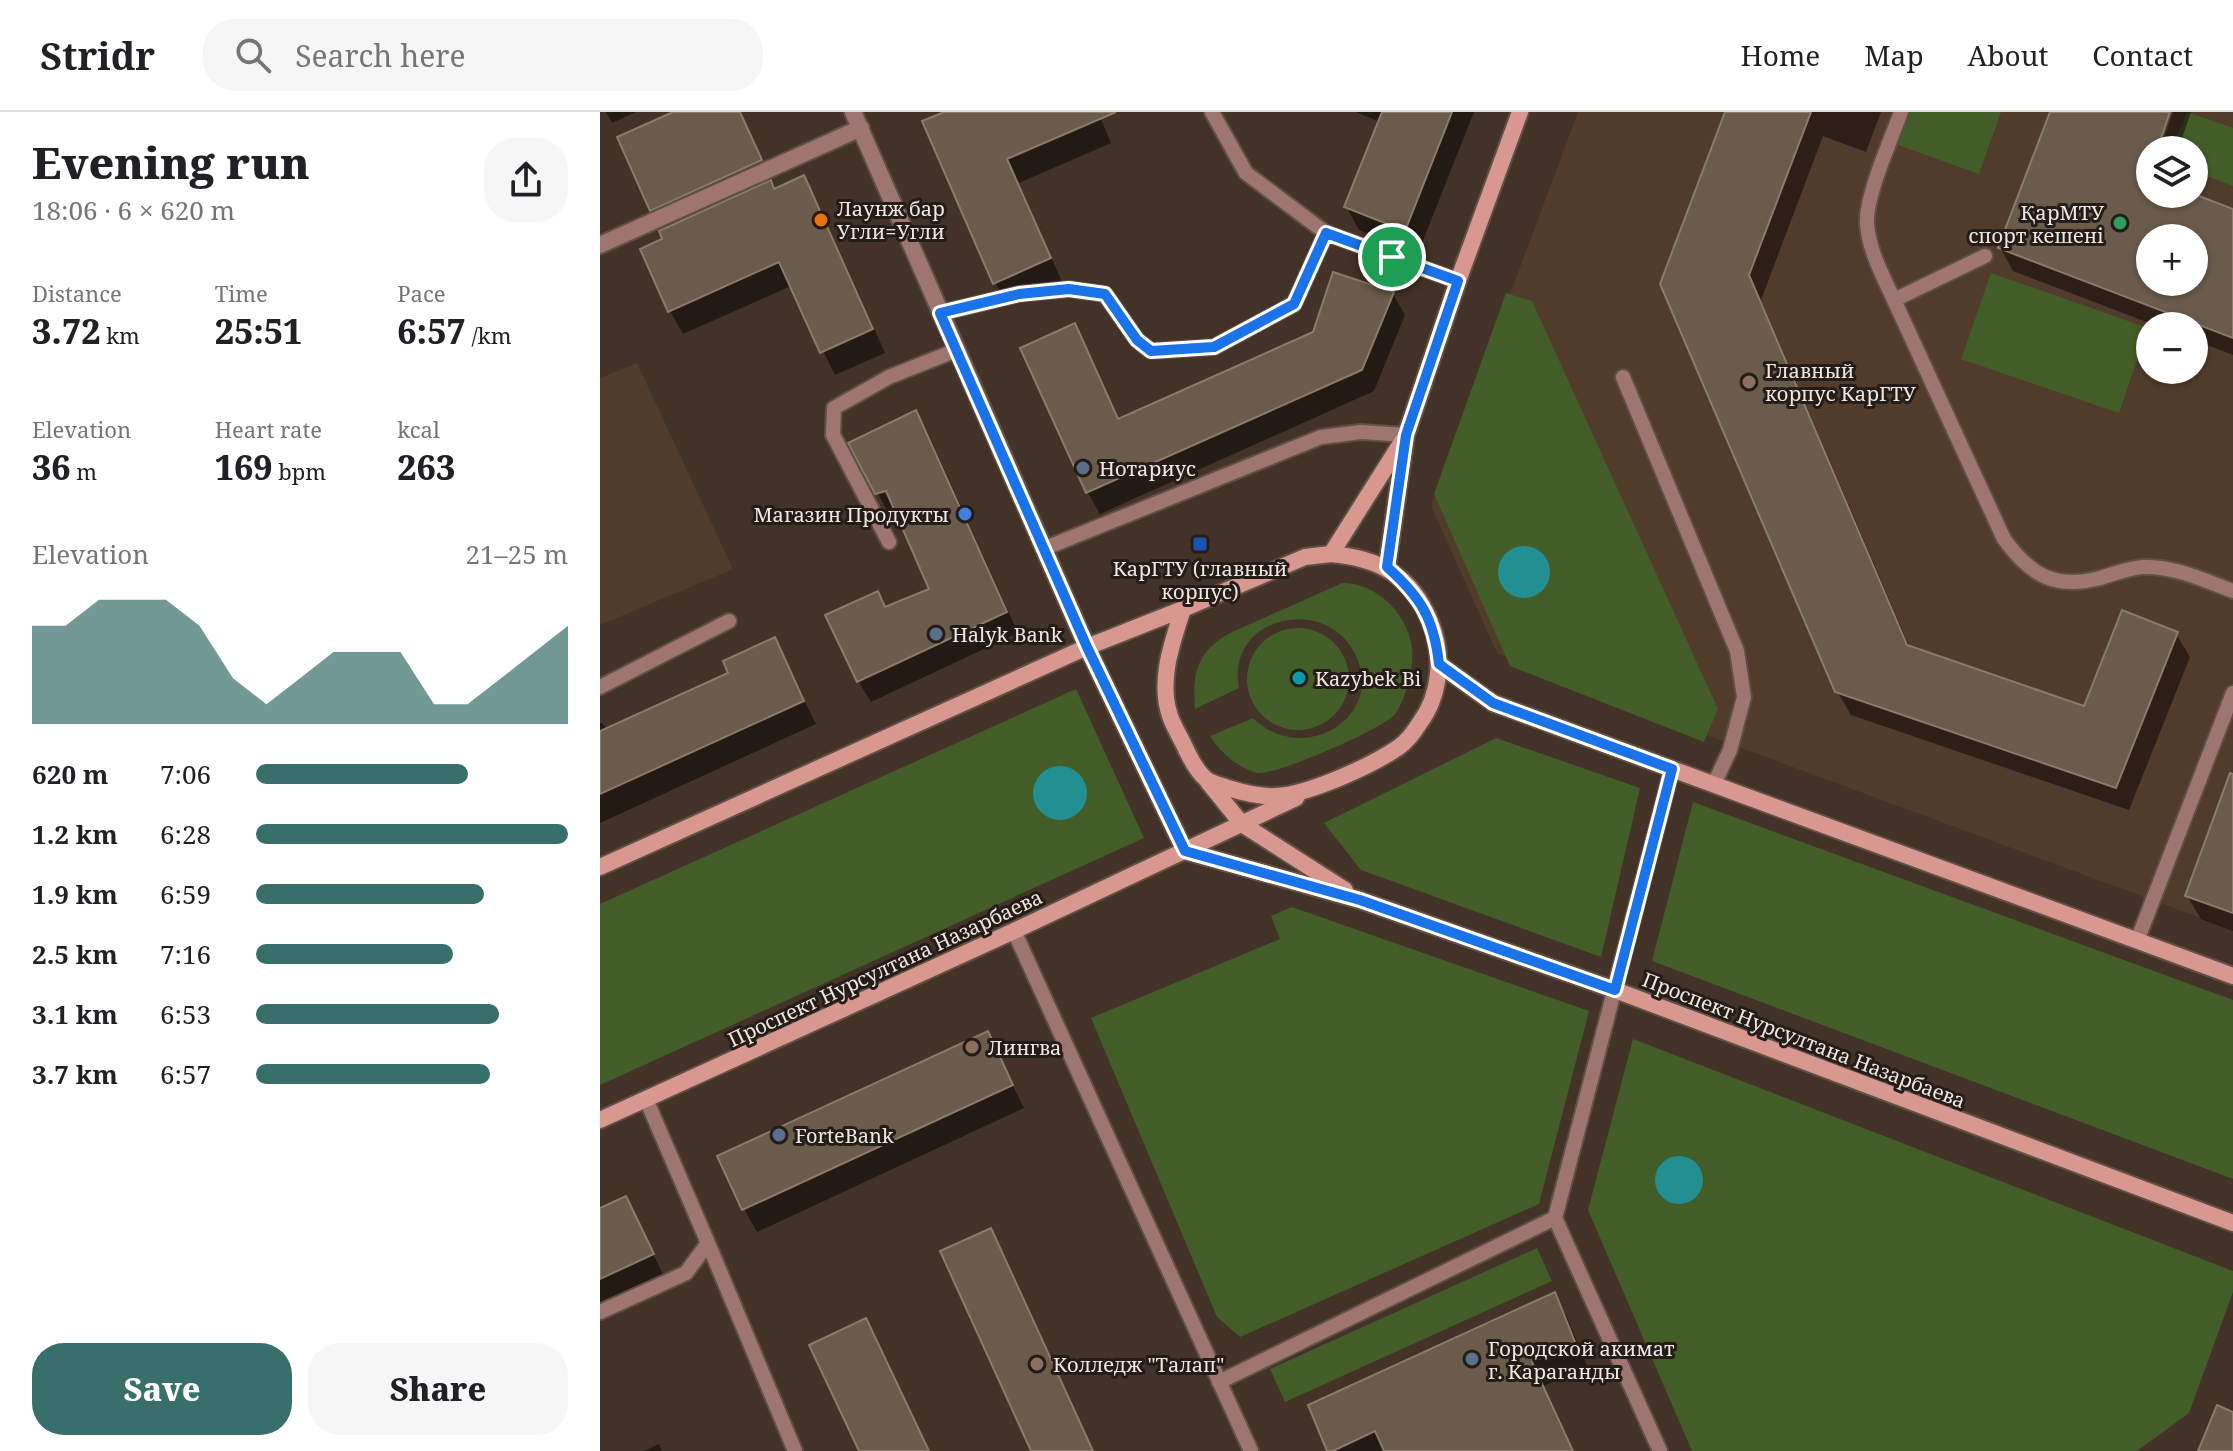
<!DOCTYPE html>
<meta charset="utf-8">
<style>
:root{--surface:#fff;--page:#f6f6f6;--text:#202124;--muted:#757577;--line:#e0e0e0;--accent:#396f6a}
body{margin:0;font-family:"Noto Serif",serif;background:var(--page);color:var(--text);height:100vh;display:flex;flex-direction:column;font-size:30px;white-space:nowrap}
*{box-sizing:border-box;margin:0}
p{font-size:26px;color:var(--muted)}
.icon{flex:none;width:44px;height:44px;fill:none;stroke:currentColor;stroke-width:2;stroke-linecap:round;stroke-linejoin:round}
.map{position:relative;flex:1;overflow:hidden}
.details{display:flex;flex-direction:column;background:var(--surface);width:600px}
.details>*{flex:none}
.controls{position:absolute;left:1536px;top:24px;display:grid;gap:16px}
.controls a{display:grid;place-items:center;width:72px;height:72px;border-radius:50%;background:var(--surface);box-shadow:0 2px 6px #0004;font-size:40px}
.pin{position:absolute;display:grid;place-items:center;width:68px;height:68px;color:#fff;margin:-34px;border:4px solid #fff;border-radius:50%;box-shadow:0 2px 8px #0007}
.round{display:grid;place-items:center;flex:none;width:84px;height:84px;border-radius:32px;background:var(--page)}
.headline{display:flex;align-items:center;justify-content:space-between;height:136px;padding:0 32px}
h1{font-size:44px;font-weight:800;line-height:60px}
.metrics{display:grid;grid-template-columns:repeat(3,1fr);gap:12px;height:136px;padding:8px 32px}
.metrics div{display:grid;align-content:center}
.metrics b{font-size:34px;font-weight:800}
.metrics small{font-size:22px;font-weight:400}
.metrics p{font-size:22px}
.chart{height:224px;padding:16px 32px}
.chart p{display:flex;justify-content:space-between}
.chart svg{width:100%;height:144px;margin-top:8px;fill:var(--accent);opacity:.7}
.cta{display:flex;gap:16px;margin-top:auto;padding:16px 32px}
.cta a{flex:1;height:92px;border-radius:32px;background:var(--accent);color:#fff;font-size:32px;font-weight:800;line-height:92px;text-align:center}
.cta a+a{background:var(--page);color:var(--text)}
ul{padding:0 32px;list-style:none;font-size:26px}
li{display:grid;grid-template-columns:128px 96px 1fr;align-items:center;height:60px}
li i{height:20px;border-radius:10px;background:var(--accent)}
header{display:flex;align-items:center;gap:48px;box-sizing:border-box;height:112px;padding:0 40px;background:var(--surface);border-bottom:2px solid var(--line)}
header strong{font-size:38px}
nav{display:flex;gap:44px;margin-inline-start:auto;font-size:28px}
.search{width:560px;height:72px;background:var(--page);display:flex;align-items:center;gap:20px;box-sizing:border-box;padding:0 28px;border-radius:32px;color:var(--muted);font-size:30px}
main{display:flex;flex:1;min-height:0}
.map>svg:first-child{display:block}
</style>
<header>
<strong>Stridr</strong>
<div class="search"><svg class="icon" aria-label="search" viewBox="0 0 24 24"><circle cx="10" cy="10" r="6"/><path d="M15 15l6 6"/></svg>Search here</div>
<nav><a>Home</a><a>Map</a><a>About</a><a>Contact</a></nav>
</header>
<main>
<section class="details">
<div class="headline"><div><h1>Evening run</h1><p>18:06 · 6 × 620 m</p></div><a class="round"><svg class="icon" aria-label="share" viewBox="0 0 24 24"><path d="M12 15V3M7 8l5-5 5 5M5 13v7h14v-7"/></svg></a></div>
<div class="metrics">
<div><p>Distance</p><b>3.72<small> km</small></b></div>
<div><p>Time</p><b>25:51</b></div>
<div><p>Pace</p><b>6:57<small> /km</small></b></div>
</div>
<div class="metrics">
<div><p>Elevation</p><b>36<small> m</small></b></div>
<div><p>Heart rate</p><b>169<small> bpm</small></b></div>
<div><p>kcal</p><b>263</b></div>
</div>
<div class="chart"><p><span>Elevation</span>21–25 m</p>
<svg viewBox="0 0 160 44" preserveAspectRatio="none"><path d="M0 44V14L10 14L20 6L30 6L40 6L50 14L60 30L70 38L80 30L90 22L100 22L110 22L120 38L130 38L140 30L150 22L160 14V44z"/></svg>
</div>
<ul>
<li><b>620 m</b>7:06<i style="width:68%"></i></li>
<li><b>1.2 km</b>6:28<i style="width:100%"></i></li>
<li><b>1.9 km</b>6:59<i style="width:73%"></i></li>
<li><b>2.5 km</b>7:16<i style="width:63%"></i></li>
<li><b>3.1 km</b>6:53<i style="width:78%"></i></li>
<li><b>3.7 km</b>6:57<i style="width:75%"></i></li>
</ul>
<div class="cta"><a>Save</a><a>Share</a></div>
</section>
<div class="map">
<svg width="1633" height="1339" viewBox="0 0 1633 1339">
<rect width="100%" height="100%" fill="#433227"/>
<path fill="#513b2b" fill-rule="evenodd" d="M978 0H1633V818L1117 627 897 541 831 394ZM1550 38H1594V82H1550ZM1550 126H1594V170H1550ZM1550 214H1594V258H1550Z
M37 251 133 457 0 513V266Z"/>
<path fill="#425d28" d="M1310 0H1401L1379 62 1298 33Z
M1587 0 1633 16V74L1594 59V38H1571Z
M1391 161 1548 216 1519 301 1361 247Z
M906 181 932 189 1118 597 1104 630 910 554 834 382Z
M742 471C775 471 804 498 811 530 816 550 807 584 796 601 786 616 675 664 657 661 638 656 621 641 610 624L653 606C702 655 785 606 756 544 728 481 625 504 639 576L595 597C592 560 597 540 630 521Z
M647 567a51 51 0 1 1 102 0a51 51 0 1 1-102 0Z
M476 577 544 726 0 973V792Z
M896 626 1040 676 1001 845 761 758 724 711Z
M1093 690 1633 888V1067L1052 849Z
M692 795 989 899 939 1092 640 1225 617 1205 491 906 680 827 671 804Z
M1033 927 1633 1159V1180L1589 1301 1537 1339H1092L988 1098Z
M937 1136 952 1169 685 1290 670 1257Z"/>
<path fill="#229093" d="M898 460a26 26 0 1 1 52 0a26 26 0 1 1-52 0Z
M433 681a27 27 0 1 1 54 0a27 27 0 1 1-54 0Z
M1055 1068a24 24 0 1 1 48 0a24 24 0 1 1-48 0Z"/>
<path fill="#0007" fill-rule="evenodd" d="M6 0H36L12 11Z
M78 0H140L170 66 62 115 52 98Z
M349 0H498L511 31 419 71 462 170 408 194 395 171Z
M756 0H874L818 141 759 118 746 94 780 10Z
M1127 0H1281L1266 40 1223 24 1161 188 1310 536 1485 596 1576 522 1590 545 1529 698 1251 603 1237 579 1063 172Z
M1452 0H1568L1555 38H1550V82H1589L1633 99V243L1594 228V214H1557L1413 159 1400 135ZM1550 126H1594V170H1550Z
M1573 0H1591L1578 38H1559Z
M203 66 217 89 285 241 235 263 191 174 83 222 70 199 65 128Z
M793 182 805 203 774 279 500 402 488 381 422 237 475 213 520 309 715 221Z
M316 300 328 321 418 521 271 590 258 569 277 481 286 497 331 478 298 400 289 402 251 332Z
M174 528 216 612 0 711V612L2 611 7 618 131 562Z
M1633 665V819L1601 807 1587 784Z
M387 922 424 996 157 1120 144 1097Z
M25 1086 65 1166 0 1196V1098Z
M390 1118 404 1142 493 1339H433Z
M954 1182 967 1205 987 1254 944 1274 974 1339H729Z
M59 1332 62 1339H44Z"/>
<path fill="#6a5b4b" stroke="#8b7b6b" stroke-width="2" fill-rule="evenodd" d="M73 0H140L162 48 50 99 17 25Z
M344 0H516L407 47 451 146 393 172 322 9Z
M782 0H852L805 119 744 95Z
M1125 0H1211L1149 163 1307 533 1484 594 1522 498 1578 520 1516 676 1235 580 1060 172Z
M1450 0H1570L1557 38H1550V82H1594L1633 97V226L1398 136ZM1550 126H1594V170H1550Z
M204 63 273 217 220 241 179 150 68 200 40 137 62 127 59 119 171 68 174 77Z
M733 160 794 180 762 258 486 381 420 236 475 211 518 307 713 220Z
M316 298 407 500 257 570 225 503 278 479 285 495 329 477 286 379 275 382 248 331Z
M175 525 204 589 0 682V619L128 561 123 549Z
M1630 661 1633 662V801L1585 784Z
M388 919 413 973 142 1098 117 1044Z
M26 1084 54 1142 0 1167V1096Z
M391 1116 493 1339H431L340 1139Z
M955 1180 975 1230 932 1250 973 1339H784L775 1319 733 1339H727L708 1293Z
M266 1206 329 1339H259L209 1233Z
M1617 1293 1633 1300V1339H1598Z"/>
<g fill="none" stroke-linecap="round" stroke-linejoin="round">
<g stroke="#5f4f45" stroke-width="18">
<path id="service" d="M612 0 646 61 726 121 858 169
M1385 144 1294 188 1404 427C1430 463 1455 478 1500 466 1513 462 1529 456 1543 455 1575 454 1603 468 1633 479
M1294 188C1283 164 1269 139 1267 112 1265 85 1291 28 1301 0
M340 201 419 182 469 177 505 182 537 228 551 239 614 235 694 192 726 121
M1023 265 1137 539 1144 585 1130 638 1114 672
M289 430 233 323 234 296 289 265 357 238
M443 437 721 325 761 320 806 323
M0 575 129 509
M414 819 651 1339
M1537 829 1633 581
M108 1131 195 1339
M0 1200 86 1161 108 1131 46 987
M619 1270 955 1106
M1060 1339 955 1106 1072 657"/>
</g>
<g stroke="#5f4f45" stroke-width="20">
<path id="minor" d="M0 133 261 16"/>
</g>
<g stroke="#5f4f45" stroke-width="20">
<path id="tertiary" d="M253 0 487 535"/>
</g>
<g stroke="#5f4f45" stroke-width="20">
<path id="secondary" d="M731 442C778 446 811 463 830 509 844 542 841 583 819 612 814 620 806 630 799 635 773 653 708 683 676 684 660 685 644 681 628 676 622 673 611 672 606 667 597 660 588 642 583 631 579 623 573 613 570 604 558 569 572 531 583 497L705 445Z
M731 442 803 328
M787 455 806 323 858 169 920 0
M487 535 585 739 760 788 1015 878 1633 1111
M839 552 893 591 1633 864
M608 670 642 712 745 778
M0 755 487 535 583 497
M0 1008 414 819 696 686"/>
</g>
<use href="#service" stroke="#9e7570" stroke-width="14"/>
<use href="#minor" stroke="#9e7570" stroke-width="16"/>
<use href="#tertiary" stroke="#9e7570" stroke-width="16"/>
<use href="#secondary" stroke="#d8978f" stroke-width="16"/>
</g>
<g fill="none" stroke-linecap="round" stroke-linejoin="round">
<g stroke="#fff" stroke-width="16">
<path id="route" d="M726 121 858 169 806 323 787 455C821 485 834 507 839 552L893 591 1072 657 1015 878 760 788 585 739 487 535 340 201 419 182 469 177 505 182 537 228 551 239 614 235 694 192Z"/>
</g>
<use href="#route" stroke="#1a73e8" stroke-width="10"/>
</g>
<circle fill="#e8710a" stroke="#241c17" stroke-width="3" cx="221" cy="108" r="8"/>
<circle fill="#2e9e5b" stroke="#241c17" stroke-width="3" cx="1520" cy="111" r="8"/>
<g fill="#8d6e63" stroke="#241c17" stroke-width="3">
<circle cx="1149" cy="270" r="8"/>
<circle cx="372" cy="935" r="8"/>
<circle cx="437" cy="1252" r="8"/>
</g>
<g fill="#5c6f8a" stroke="#241c17" stroke-width="3">
<circle cx="483" cy="356" r="8"/>
<circle cx="336" cy="522" r="8"/>
<circle cx="179" cy="1023" r="8"/>
<circle cx="872" cy="1247" r="8"/>
</g>
<circle fill="#3f7fe0" stroke="#241c17" stroke-width="3" cx="365" cy="402" r="8"/>
<rect fill="#1a4fb4" stroke="#241c17" stroke-width="3" x="592" y="424" width="16" height="16" rx="4"/>
<circle fill="#0f9aa8" stroke="#241c17" stroke-width="3" cx="699" cy="566" r="8"/>
<g text-anchor="middle" dominant-baseline="central" stroke-width="6" stroke-linejoin="round" paint-order="stroke">
<g font-size="20" fill="#f2e7e0" stroke="#241c17" text-anchor="start">
<text x="237" y="96">Лаунж бар<tspan x="237" dy="23">Угли=Угли</tspan></text>
<text x="1504" y="100" text-anchor="end">ҚарМТУ<tspan x="1504" dy="23">спорт кешені</tspan></text>
<text x="1165" y="258">Главный<tspan x="1165" dy="23">корпус КарГТУ</tspan></text>
<text x="499" y="356">Нотариус</text>
<text x="349" y="402" text-anchor="end">Магазин Продукты</text>
<text x="600" y="456" text-anchor="middle">КарГТУ (главный<tspan x="600" dy="23">корпус)</tspan></text>
<text x="352" y="522">Halyk Bank</text>
<text x="715" y="566">Kazybek Bi</text>
<text x="388" y="935">Лингва</text>
<text x="195" y="1023">ForteBank</text>
<text x="888" y="1236">Городской акимат<tspan x="888" dy="23">г. Караганды</tspan></text>
<text x="453" y="1252">Колледж "Талап"</text>
</g>
<g font-size="20" fill="#f2e7e0" stroke="#241c17">
<text transform="translate(285 856) rotate(-25)">Проспект Нурсултана Назарбаева</text>
<text transform="translate(1204 928) rotate(21)">Проспект Нурсултана Назарбаева</text>
</g>
</g>
</svg>
<div class="controls">
<a><svg class="icon" aria-label="layers" viewBox="0 0 24 24"><path d="M12 4l9 5-9 5-9-5zM3 14l9 5 9-5"/></svg></a>
<a>+</a>
<a>−</a>
</div>
<div class="pin" style="left:792px;top:145px;background:#1e9e55"><svg class="icon" aria-label="arrive" viewBox="0 0 24 24"><path d="M6 21V4h12l-3 4 3 4H6"/></svg></div>
</div>
</main>
